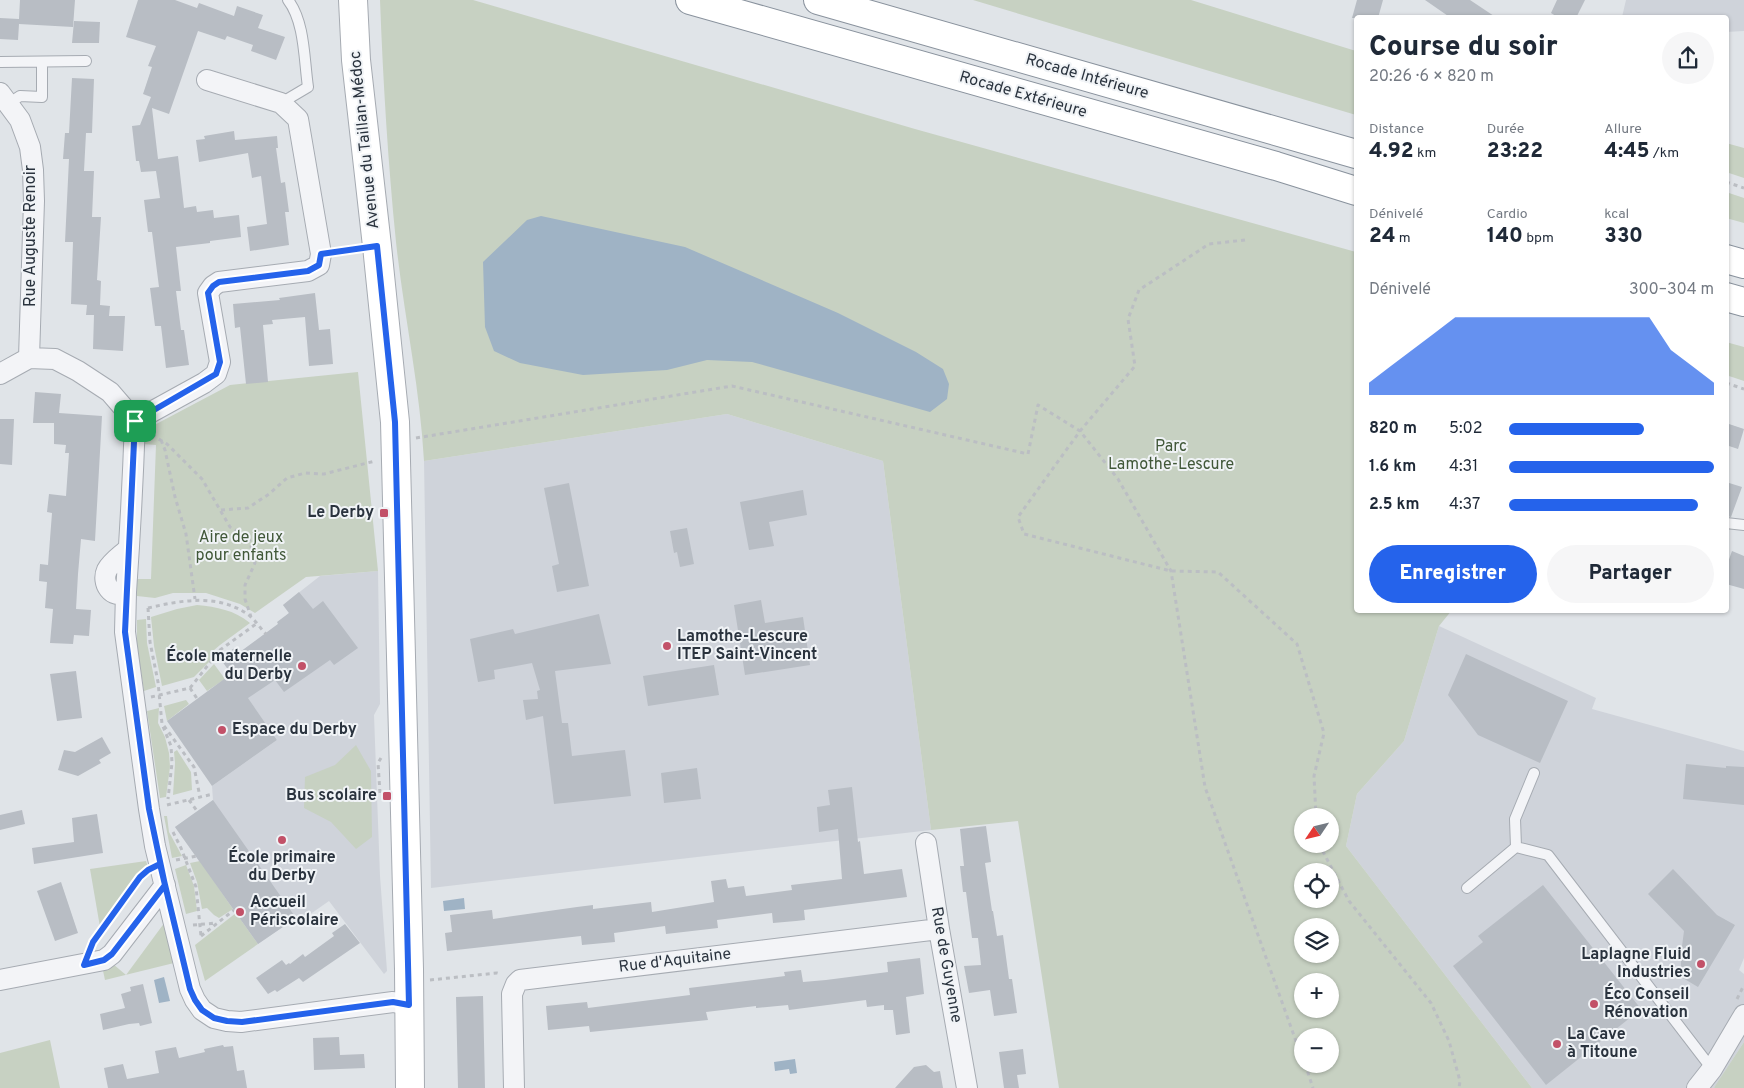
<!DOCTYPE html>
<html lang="fr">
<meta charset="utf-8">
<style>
:root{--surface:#fff;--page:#f6f6f7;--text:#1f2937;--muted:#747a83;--accent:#2563eb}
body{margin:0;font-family:Overpass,sans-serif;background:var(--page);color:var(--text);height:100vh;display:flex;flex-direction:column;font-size:19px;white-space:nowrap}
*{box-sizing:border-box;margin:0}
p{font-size:16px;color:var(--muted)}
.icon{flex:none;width:28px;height:28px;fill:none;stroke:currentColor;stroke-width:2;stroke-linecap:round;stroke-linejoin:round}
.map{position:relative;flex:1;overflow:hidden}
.panel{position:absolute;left:1354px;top:15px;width:375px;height:598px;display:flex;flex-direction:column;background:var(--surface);border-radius:5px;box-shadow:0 1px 4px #0004}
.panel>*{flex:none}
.needle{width:32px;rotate:235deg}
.tools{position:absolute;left:1294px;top:808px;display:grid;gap:10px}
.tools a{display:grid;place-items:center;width:45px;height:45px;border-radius:50%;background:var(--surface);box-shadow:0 1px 4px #0004;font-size:25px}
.pin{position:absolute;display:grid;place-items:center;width:42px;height:42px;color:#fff;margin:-21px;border-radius:10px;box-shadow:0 2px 8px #0006}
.round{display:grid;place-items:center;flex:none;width:52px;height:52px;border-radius:26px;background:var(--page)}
.head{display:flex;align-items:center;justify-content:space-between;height:85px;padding:0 15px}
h1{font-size:28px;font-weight:800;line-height:38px}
.stats{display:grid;grid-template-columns:repeat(3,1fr);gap:8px;height:85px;padding:5px 15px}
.stats div{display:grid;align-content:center}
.stats b{font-size:21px;font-weight:800}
.stats small{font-size:14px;font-weight:400}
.stats p{font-size:14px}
.chart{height:140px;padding:10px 15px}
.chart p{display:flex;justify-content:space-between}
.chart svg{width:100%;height:90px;margin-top:5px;fill:var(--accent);opacity:.7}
.cta{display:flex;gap:10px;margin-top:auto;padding:10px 15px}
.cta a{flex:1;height:58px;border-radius:30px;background:var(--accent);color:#fff;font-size:20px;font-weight:800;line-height:58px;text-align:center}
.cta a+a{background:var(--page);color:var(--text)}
ul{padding:0 15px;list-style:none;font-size:16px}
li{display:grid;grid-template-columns:80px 60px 1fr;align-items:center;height:38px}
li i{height:12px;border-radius:6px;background:var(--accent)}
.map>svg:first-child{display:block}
</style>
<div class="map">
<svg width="1744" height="1088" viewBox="0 0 1744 1088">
<rect width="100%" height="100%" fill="#e0e4e8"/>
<path fill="#cfd3da" d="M1626 0H1744V31L1726 32V18L1622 17Z
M727 414 883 461 931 830 431 888 424 461Z
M378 571 380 704 374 715 380 876 387 971 384 974 329 901 299 922 296 918 258 944 175 827 213 800 212 786 277 740 220 658 236 647 240 652 278 624 289 613 283 605 320 576Z
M1439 626 1596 698 1592 709 1744 751V958L1739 970 1744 974V1042L1714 1088H1532L1346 846 1357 794 1404 741Z"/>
<path fill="#c7d1c2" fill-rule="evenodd" d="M380 0H473L915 129 1356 252V610H1452L1439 626 1404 741 1357 794 1346 846 1532 1088H1059L1018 821 931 830 883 461 727 414 424 461C420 387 404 316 396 242 388 162 383 81 380 0ZM1302 816H1330V844H1302ZM1302 871H1330V899H1302ZM1302 926H1330V954H1302ZM1302 981H1330V1009H1302ZM1302 1036H1330V1064H1302Z
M973 0H1191L1356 51V115Z
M1726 143 1744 148V178L1726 172Z
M1726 192 1744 198V223L1726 218Z
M1726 342 1744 347V381L1726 375Z
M358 372 378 571 306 577 255 613 240 604 206 593H173L155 598 137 596 136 579H151L156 445 142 444 143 431 230 385Z
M197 605C217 607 234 610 250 623L220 645 213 651 211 660 194 677 162 686 154 646 151 617 177 609Z
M146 619 147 643 156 687 144 691 137 645V620Z
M214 664 225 679 207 691 199 680Z
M186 700 189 704 167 721 164 706Z
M159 708 158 723 165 737 169 753 170 767 166 797 160 798 147 711Z
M356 745 371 771 372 837 356 849 331 822 304 808 305 777 335 765Z
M177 750 191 772 192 790 173 795 175 763 174 752Z
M164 816H167L169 832 182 856 172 858Z
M146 861 148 867 141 872 100 927 90 869Z
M200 861 233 909 219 918 214 915 207 908 202 909 197 882 190 863Z
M186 865 194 886 197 911 186 914 175 869Z
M236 913 258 944 205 981 195 945Z
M165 922 174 963 105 980 102 966 113 964 126 975Z
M50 1040 60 1088H0V1053Z
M1744 1042V1088H1714L1715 1086Z"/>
<path fill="#9fb3c5" d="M541 216 685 247 838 313 916 352 943 369 949 384 947 399 930 412 752 362 707 360 667 370 583 375 520 363 494 351 485 327 483 262 527 220Z
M464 898 465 909 444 911 443 901Z
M164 977 170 1001 159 1003 154 980Z
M795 1059 797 1073 790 1074 789 1069 775 1071 774 1062Z"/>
<path fill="#b8bdc4" d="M20 0H75L73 27 19 24 18 40 0 39V18L19 19Z
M138 0H175L197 8 199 3 234 16 237 6 263 15 258 28 285 37 276 60 251 51 253 45 227 36 225 40 198 31 169 114 152 108 158 159 178 156 184 208 196 206 197 212 213 210 214 218 239 215 241 237 210 241V243L176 247 181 291H176L181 330H184L189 365 166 368 161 326H155L150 288 159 287 152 232H148L144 200 160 198 156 171 141 172 139 161H136L132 126 140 125 151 97 143 94 152 67 148 66 156 46 126 37Z
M1357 0H1383L1378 18H1352Z
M1425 0H1470L1497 18H1451Z
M1557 0H1585L1576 18H1559L1551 13Z
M74 21 100 22 99 43H72Z
M72 78 94 79 92 133H86L84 171H94L92 217H101L97 280 101 281 100 305 110 306 109 316H125L123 351 93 349 94 315H86L87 305 71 304 73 242H65L69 159H63L65 133H69Z
M234 131 235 140 277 136 278 148H276L281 183 285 182 289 212H285L289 245 250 251 247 227 267 224 261 176 252 178 248 153 199 162 196 140 205 139 204 136Z
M315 293 319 330 330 329 333 364 309 366 305 317 272 320 273 324 263 325 268 382 246 384 240 327 235 328 233 304 280 300 279 298Z
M35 392 61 394 59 413 102 416 95 541 81 539 78 574 76 609 91 610 89 636 74 635 73 644 50 643 53 609 45 608 47 582 39 581 40 564 48 565 52 513 47 512 49 494 66 496 69 453H65L66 445 54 444V423H33Z
M0 419H14L12 465 0 464Z
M1726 423 1744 429 1738 449 1726 445Z
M1726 482 1742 487 1731 517 1726 516Z
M569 483 589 586 557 592 552 566 559 564 544 488Z
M803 490 807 515 769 522 774 546 749 550 740 502Z
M687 528 694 564 680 567 677 552 674 553 670 531Z
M1732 551 1744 556V589L1726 584V568Z
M299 592 313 609 323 601 358 648 334 665 330 660 284 692 275 680 248 698 277 740 212 786 167 721 231 674 220 658 236 647 240 652 278 624 277 622 289 613 283 605Z
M761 600 765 623 803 617 810 665 745 675 734 605Z
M599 614 611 664 555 671 562 723H568L572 756 625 750 631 796 554 804 543 716 526 720 523 700 538 699 537 691 540 690 532 663 494 670 495 679 478 682 470 639 513 629 515 634Z
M1466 654 1568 701 1540 763 1478 735 1448 695Z
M714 665 719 695 648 706 643 676Z
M76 671 82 718 57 721 50 674Z
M102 737 111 753 99 760 101 763 78 776 58 770 64 750 75 752Z
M1686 764 1726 768V766L1744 767V805L1683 799Z
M697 768 701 799 664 803 661 773Z
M852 787 858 842 860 841 864 874 902 869 907 897 804 910 805 920 796 921 773 923 772 913 717 920 718 928 666 934 665 926 614 933 615 942 582 945 581 936 447 951 445 933 452 932 450 915 492 910 493 919 577 907 593 905V909L651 902 652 912 714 902 711 881 726 879 728 888 744 886 746 896 792 890 791 885 842 879 838 829 819 832 817 807 830 805 828 790Z
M213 800 296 918 258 944 175 827Z
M22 810 25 824 0 830V815Z
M97 814 103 853 34 864 32 848 74 842 72 818Z
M986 826 991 862 985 863 992 911H993L997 936 1003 935 1009 979H1012L1017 1013 994 1016 990 990 969 993 964 966 981 965 978 938H972L966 892H963L960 866H964L960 829Z
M1673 869 1717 915 1735 925 1698 987 1681 977V954L1684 931 1648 894Z
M61 882 78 933 55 941 37 891Z
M1543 885 1641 1009 1546 1085 1453 966 1483 942 1478 936Z
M345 924 360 943 303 982 299 978 277 992 275 990 268 994 256 978 282 960 286 965 289 963 290 964 303 954 305 957 334 936 332 933Z
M920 958 924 994 906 997 910 1033 896 1035 893 1010H884V1005L867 1007 866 1000 789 1010 788 1005 756 1008V1006L706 1012 708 1020 590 1032 589 1026 548 1030 546 1006 587 1002 588 1008 690 995 689 988 785 976 784 972 801 970 803 982 826 980 888 972 887 962Z
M143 984 152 1023 140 1026 139 1023 129 1024 103 1030 100 1014 125 1008 121 994 131 991 130 987Z
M483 996 485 1088H458L456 997Z
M339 1037 340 1055 364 1054 365 1068 314 1070 313 1038Z
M223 1045 224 1047 233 1046 237 1071 244 1070 247 1088H108L104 1068 123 1064 127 1079 159 1073 155 1051 176 1047 179 1058 205 1052 204 1049Z
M1023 1049 1026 1074 1017 1075 1019 1088H1004L999 1052Z
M926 1065 934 1072 940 1071 943 1088H895L914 1067Z"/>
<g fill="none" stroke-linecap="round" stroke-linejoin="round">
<g stroke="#a6abb2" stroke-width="12">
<path id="lane" d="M0 62 86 61
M281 103 308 87C304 60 305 22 288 0
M8 104 20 96 42 97V62
M1726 523 1744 525
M1516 847 1515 819 1534 773
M1467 888 1516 847 1548 855 1712 1069"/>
</g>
<g stroke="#a6abb2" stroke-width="22">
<path id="street" d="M0 93 20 120 30 147 33 170 34 201 29 358
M29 358 55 359 78 371 110 392 135 421C133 478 130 535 126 592 112 600 101 583 107 570 112 561 122 555 129 548
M0 374 29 358
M135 421 204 383 216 374 220 362 208 293 213 286 219 282 308 271 319 265 321 254 298 119 281 103 207 80
M126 592 125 632 149 809 155 846 190 989 195 1000 202 1010 214 1018 227 1021 241 1022 393 1002 409 1005
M926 843 939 929 967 1088
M0 980 104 960 112 954 165 885
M514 1088 512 994 516 984 520 980 939 929
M1697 1088 1712 1069 1744 1015"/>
</g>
<g stroke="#a6abb2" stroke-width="30">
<path id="secondary" d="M353 0 356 60 377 246 395 422 409 969 410 1088"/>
</g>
<g stroke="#89929d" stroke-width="30">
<path id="highway" d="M690 0 1276 166 1356 191
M818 0 1356 154
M1726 259 1744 264
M1726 297 1744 302"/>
</g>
<path stroke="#bbbec3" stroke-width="3" stroke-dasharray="4 4" stroke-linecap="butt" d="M1726 182 1744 188
M1245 240 1209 244 1139 290 1128 319 1135 366 1080 431 1018 517 1024 534 1171 571 1218 572 1297 644 1324 733 1314 776 1316 816
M339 251 355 249
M1726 383 1744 389
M152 435 167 444 202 479 230 527 249 538 255 563 245 585V599L251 617
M416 438 732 386 1028 454 1038 405 1080 431 1118 479 1171 571 1205 787 1302 1058
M161 440 165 450 175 497 186 534 195 599
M221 510 248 508 269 494 287 478 305 473 324 474 375 461
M148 608 150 642 158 682 162 724 171 746 172 763 168 799
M148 608C183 600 219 593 250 616 256 621 260 628 266 634
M190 688 220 650 256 624
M151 697 190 688 198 700
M164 726 194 767 200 797
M380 793 378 763 381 758
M189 800 197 811
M167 805 213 794
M173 832 181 848 196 887 201 936
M1319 844 1349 901 1431 1003 1449 1041 1460 1081 1459 1088
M176 860 197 856
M193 925 217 923
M201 936 234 910
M92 943 143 874
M430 980 497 973 501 974
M1737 999 1744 985
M1305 1064 1313 1088"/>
<use href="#lane" stroke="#f3f4f7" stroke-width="10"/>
<use href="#street" stroke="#f3f4f7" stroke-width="20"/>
<use href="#secondary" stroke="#fff" stroke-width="28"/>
<use href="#highway" stroke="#fff" stroke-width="28"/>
</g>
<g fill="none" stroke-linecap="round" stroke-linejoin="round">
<g stroke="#fff" stroke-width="10">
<path id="route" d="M135 421 125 632 149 809 165 885 112 954 104 960 84 965 93 942 140 877 148 870 160 864 190 989 195 1000 202 1010 214 1018 227 1021 242 1022 393 1002 409 1005 395 422 377 246 321 254 319 265 308 271 219 282 213 286 208 293 220 362 216 374 135 421"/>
</g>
<use href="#route" stroke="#2563eb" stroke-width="6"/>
</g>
<g fill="#c25168" stroke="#f0f3f6" stroke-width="2">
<rect x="379" y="508" width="10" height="10" rx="2.5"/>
<circle cx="667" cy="646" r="5"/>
<circle cx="302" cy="666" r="5"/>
<circle cx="222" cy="730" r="5"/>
<rect x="382" y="791" width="10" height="10" rx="2.5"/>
<circle cx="282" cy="840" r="5"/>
<circle cx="240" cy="912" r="5"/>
<circle cx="1701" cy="964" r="5"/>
<circle cx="1594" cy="1004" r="5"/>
<circle cx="1557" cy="1044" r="5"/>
</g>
<g text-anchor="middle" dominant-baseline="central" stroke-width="4" stroke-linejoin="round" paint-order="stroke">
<g font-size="16" fill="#2a333e" stroke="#f0f3f6">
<text transform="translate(1087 77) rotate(16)">Rocade Intérieure</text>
<text transform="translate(1023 95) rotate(16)">Rocade Extérieure</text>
<text transform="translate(365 140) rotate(-96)">Avenue du Taillan-Médoc</text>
<text transform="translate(31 236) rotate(-90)">Rue Auguste Renoir</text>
<text transform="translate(675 961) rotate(-7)">Rue d'Aquitaine</text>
<text transform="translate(946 965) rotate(80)">Rue de Guyenne</text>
</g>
<g font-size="16" fill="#415839" stroke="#f0f3f6">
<text x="1171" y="447">Parc<tspan x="1171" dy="18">Lamothe-Lescure</tspan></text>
<text x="241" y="538">Aire de jeux<tspan x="241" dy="18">pour enfants</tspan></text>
</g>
<g font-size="16" font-weight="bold" fill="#2a333e" stroke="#f0f3f6" text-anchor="start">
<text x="374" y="513" text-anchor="end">Le Derby</text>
<text x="677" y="637">Lamothe-Lescure<tspan x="677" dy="18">ITEP Saint-Vincent</tspan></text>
<text x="292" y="657" text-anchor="end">École maternelle<tspan x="292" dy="18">du Derby</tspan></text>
<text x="232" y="730">Espace du Derby</text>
<text x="377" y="796" text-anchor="end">Bus scolaire</text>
<text x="282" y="858" text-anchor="middle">École primaire<tspan x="282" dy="18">du Derby</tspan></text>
<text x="250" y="903">Accueil<tspan x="250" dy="18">Périscolaire</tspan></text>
<text x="1691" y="955" text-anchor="end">Laplagne Fluid<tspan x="1691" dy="18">Industries</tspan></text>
<text x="1604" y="995">Éco Conseil<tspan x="1604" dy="18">Rénovation</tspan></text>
<text x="1567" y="1035">La Cave<tspan x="1567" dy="18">à Titoune</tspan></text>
</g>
</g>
</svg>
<div class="tools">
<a><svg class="needle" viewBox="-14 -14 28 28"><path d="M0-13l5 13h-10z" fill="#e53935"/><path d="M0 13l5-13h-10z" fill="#747a83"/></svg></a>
<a><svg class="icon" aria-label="locate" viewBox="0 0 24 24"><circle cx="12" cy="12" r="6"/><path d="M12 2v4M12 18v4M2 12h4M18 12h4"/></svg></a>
<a><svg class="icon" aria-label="layers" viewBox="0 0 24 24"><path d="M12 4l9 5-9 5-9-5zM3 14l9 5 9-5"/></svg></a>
<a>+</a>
<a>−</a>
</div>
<div class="pin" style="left:135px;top:421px;background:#1e9e55"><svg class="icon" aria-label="arrive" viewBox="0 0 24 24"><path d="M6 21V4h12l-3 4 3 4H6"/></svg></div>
<section class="panel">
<div class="head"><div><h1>Course du soir</h1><p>20:26 · 6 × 820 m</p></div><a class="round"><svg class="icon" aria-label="share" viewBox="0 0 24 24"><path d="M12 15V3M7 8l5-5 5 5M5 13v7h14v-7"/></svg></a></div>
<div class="stats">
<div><p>Distance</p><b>4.92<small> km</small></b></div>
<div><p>Durée</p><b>23:22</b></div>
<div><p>Allure</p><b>4:45<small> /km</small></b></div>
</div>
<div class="stats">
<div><p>Dénivelé</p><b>24<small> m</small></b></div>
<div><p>Cardio</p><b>140<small> bpm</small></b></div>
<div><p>kcal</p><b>330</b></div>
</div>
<div class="chart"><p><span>Dénivelé</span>300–304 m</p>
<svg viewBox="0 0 160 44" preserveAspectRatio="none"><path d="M0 44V38L10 30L20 22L30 14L40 6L50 6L60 6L70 6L80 6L90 6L100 6L110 6L120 6L130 6L140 22L150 30L160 38V44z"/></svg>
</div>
<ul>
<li><b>820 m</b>5:02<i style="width:66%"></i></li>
<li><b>1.6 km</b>4:31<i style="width:100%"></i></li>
<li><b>2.5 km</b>4:37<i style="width:92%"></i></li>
</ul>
<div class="cta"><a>Enregistrer</a><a>Partager</a></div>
</section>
</div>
